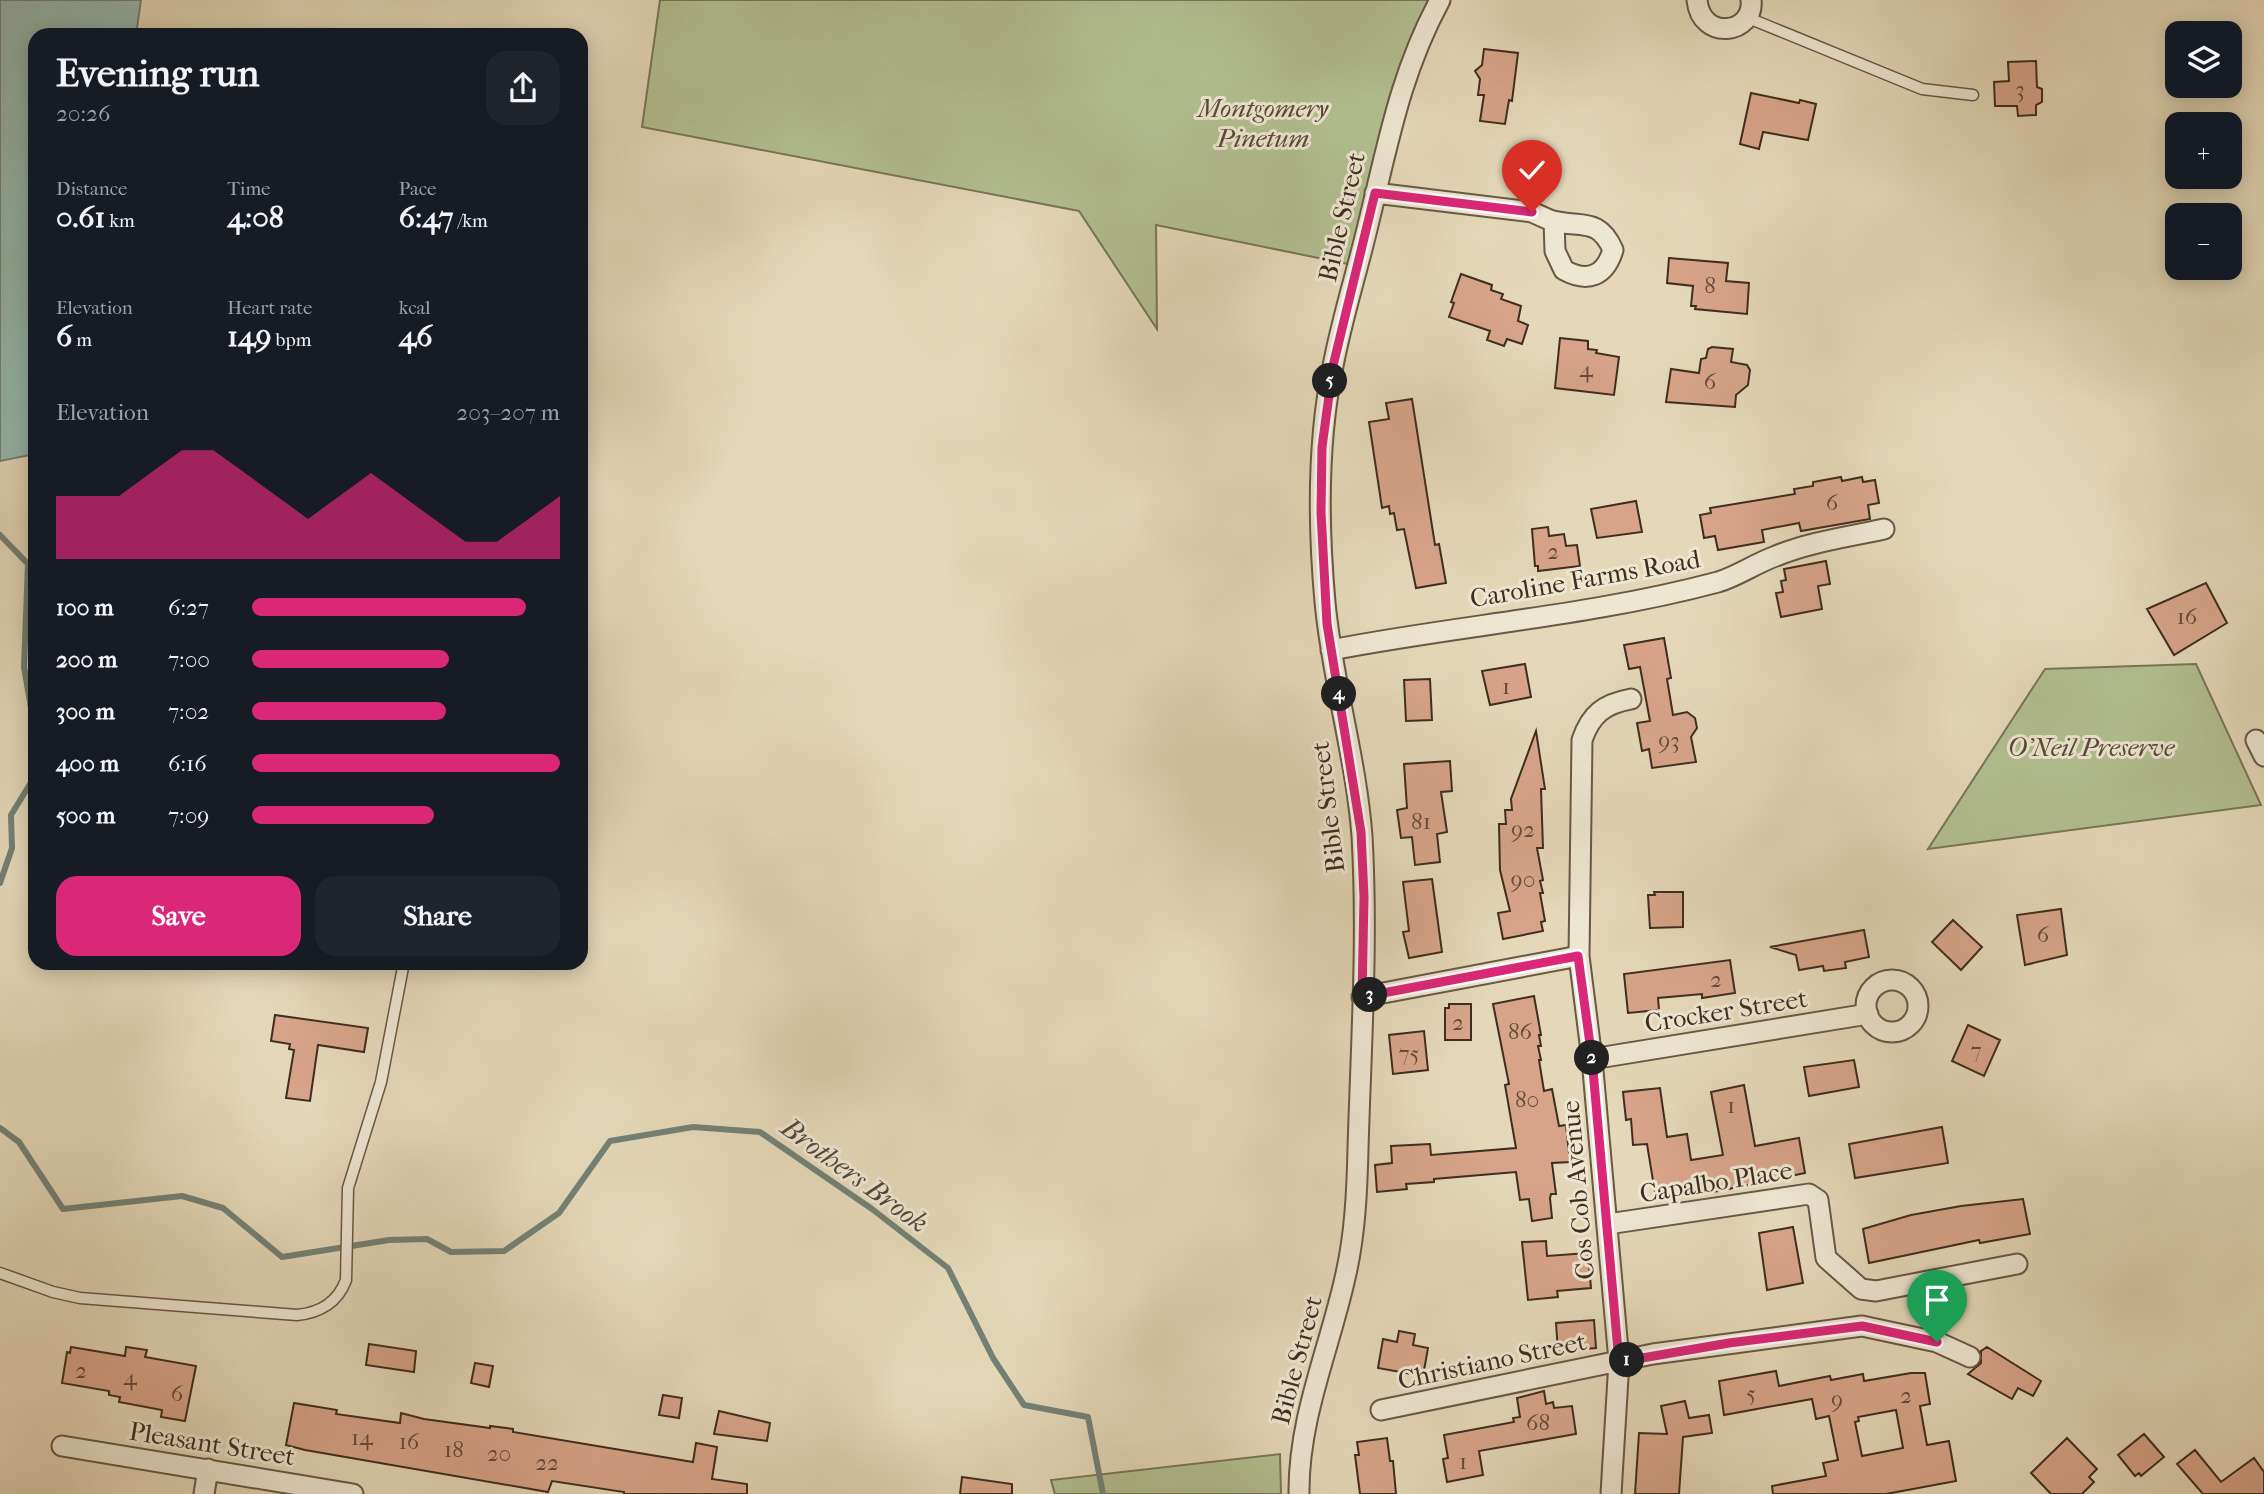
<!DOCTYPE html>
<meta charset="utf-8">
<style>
:root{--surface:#171b24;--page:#20242c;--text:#f1f3f6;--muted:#9ea1a6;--accent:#db2777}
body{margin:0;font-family:"IM FELL French Canon",serif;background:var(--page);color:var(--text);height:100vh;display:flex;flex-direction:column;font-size:26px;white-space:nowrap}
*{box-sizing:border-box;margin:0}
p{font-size:23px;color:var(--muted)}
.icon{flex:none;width:38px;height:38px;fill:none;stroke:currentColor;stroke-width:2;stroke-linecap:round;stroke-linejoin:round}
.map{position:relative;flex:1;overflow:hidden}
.sheet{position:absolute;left:28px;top:28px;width:560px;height:942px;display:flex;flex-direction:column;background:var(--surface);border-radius:21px;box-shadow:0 4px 18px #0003}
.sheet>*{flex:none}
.tools{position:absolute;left:2165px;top:21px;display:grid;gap:14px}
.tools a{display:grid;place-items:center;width:77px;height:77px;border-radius:14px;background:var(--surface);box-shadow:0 4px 18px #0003;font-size:35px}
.pin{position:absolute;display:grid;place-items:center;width:60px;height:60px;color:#fff;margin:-72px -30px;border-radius:50% 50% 50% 0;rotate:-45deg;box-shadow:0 0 7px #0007}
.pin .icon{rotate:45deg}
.km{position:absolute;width:35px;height:35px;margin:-18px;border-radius:50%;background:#222;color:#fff;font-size:19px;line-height:35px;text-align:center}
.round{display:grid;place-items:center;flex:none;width:74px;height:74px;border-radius:21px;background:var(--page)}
.summary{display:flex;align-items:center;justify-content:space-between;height:119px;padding:0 28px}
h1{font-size:38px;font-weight:700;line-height:52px}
.figures{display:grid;grid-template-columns:repeat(3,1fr);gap:10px;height:119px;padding:7px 28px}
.figures div{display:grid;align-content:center}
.figures b{font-size:30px;font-weight:700}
.figures small{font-size:19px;font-weight:400}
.figures p{font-size:19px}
.chart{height:196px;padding:14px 28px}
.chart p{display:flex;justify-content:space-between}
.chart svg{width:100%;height:126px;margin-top:7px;fill:var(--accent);opacity:.7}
.button{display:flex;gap:14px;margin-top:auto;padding:14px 28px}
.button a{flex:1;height:80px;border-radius:21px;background:var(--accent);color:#fff;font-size:28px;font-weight:700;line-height:80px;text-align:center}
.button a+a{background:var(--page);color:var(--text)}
ul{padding:0 28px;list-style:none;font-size:23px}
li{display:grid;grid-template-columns:112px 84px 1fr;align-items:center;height:52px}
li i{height:18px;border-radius:9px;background:var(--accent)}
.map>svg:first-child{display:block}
</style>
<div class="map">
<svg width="2264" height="1494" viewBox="0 0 2264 1494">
<rect width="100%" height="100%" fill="#e4d8b8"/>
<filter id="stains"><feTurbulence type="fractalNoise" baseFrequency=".00286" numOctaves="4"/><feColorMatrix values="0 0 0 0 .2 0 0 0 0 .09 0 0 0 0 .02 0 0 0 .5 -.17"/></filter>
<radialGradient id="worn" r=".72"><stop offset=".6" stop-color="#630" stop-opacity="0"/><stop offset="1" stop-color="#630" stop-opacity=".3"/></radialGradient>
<path fill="#b2bf90" stroke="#787658" stroke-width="2" d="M660 0H1432L1358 266 1156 225 1157 329 1079 211 642 127Z
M2196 664 2261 805 1928 849 2045 669Z
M1280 1454 1281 1494H1055L1051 1480Z"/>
<path fill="#95b9b0" stroke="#738176" stroke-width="2" d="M0 0H141L136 35H35V454L0 461Z"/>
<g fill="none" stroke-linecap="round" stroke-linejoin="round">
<path stroke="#738176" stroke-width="6" d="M0 535 28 564 24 667 35 731
M0 883 12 848 11 815 35 776
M0 1128 19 1142 63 1209 182 1196 223 1208 282 1257 389 1240 427 1239 451 1252 504 1251 559 1213 610 1141 693 1127 760 1132 872 1209 948 1268 993 1358 1024 1405 1088 1417 1103 1494"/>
</g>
<path fill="#d7a489" stroke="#3f2d1f" stroke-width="2" fill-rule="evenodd" d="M1484 49 1518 53 1512 101 1509 100 1505 124 1480 121 1484 95H1478L1480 79 1475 71 1482 65Z
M2036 61 2037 87 2042 89V102L2036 105V115L2018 116 2017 106H1995L1994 82 2009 81 2008 62Z
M1751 93 1799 103 1800 100 1816 104 1808 140 1763 132 1759 149 1740 144Z
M1669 258 1728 263 1726 281 1749 283 1747 314 1695 309 1696 306H1691L1693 286 1667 283Z
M1461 274 1492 285 1491 290 1503 294 1501 299 1521 306 1518 321 1528 325 1522 344 1507 339 1504 346 1487 340 1490 331 1449 317 1454 303 1451 302Z
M1560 338 1588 341V349L1597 350 1596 353 1619 357 1614 395 1555 388Z
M1712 347 1733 349 1731 362 1747 365 1750 370 1748 385 1736 395 1735 407 1666 402 1671 369 1699 373 1701 359 1706 358 1708 349Z
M1412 399 1435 545 1439 544 1446 583 1416 588 1404 529 1397 530 1394 513 1390 514 1389 506 1382 508 1369 422 1389 419 1386 403Z
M1841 477 1842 481 1862 477 1863 482 1875 480 1879 503 1868 505 1870 519 1801 531 1799 523 1762 530 1764 542 1718 550 1715 536 1704 538 1700 515 1711 513 1710 508 1795 494 1794 489 1813 486V482Z
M1636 501 1642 532 1597 538 1591 509Z
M1548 527 1549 536 1564 534 1566 546 1577 545 1580 566 1538 571V566H1535L1532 529Z
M1826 561 1830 584 1818 586 1822 609 1781 617 1776 593 1783 592 1781 581 1786 580 1784 569Z
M2206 583 2227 623 2174 655 2147 609Z
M1664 638 1671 678 1667 679 1673 715 1687 712 1695 718 1697 728 1691 737 1696 762 1652 768 1649 749 1642 751 1637 723 1650 721 1640 667 1629 669 1624 645Z
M1525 664 1531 697 1490 705 1482 671Z
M1430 679 1432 720 1406 721 1404 680Z
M1536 731 1545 789H1541L1543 848H1537L1543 880 1540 881 1543 893H1540L1545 921 1541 922 1543 931 1503 939 1498 913 1510 911 1500 870 1499 824H1506L1505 810H1512L1511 799Z
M1450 761 1452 791 1441 792 1447 832 1437 834 1440 862 1415 865 1412 837 1401 838 1397 810 1407 808 1404 764Z
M1432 879 1442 952 1409 958 1403 932 1409 931 1403 882Z
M1654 892H1683V927L1650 928 1648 895H1655Z
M2061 909 2067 955 2025 965 2017 915Z
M1953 920 1982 947 1961 970 1932 942Z
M1864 930 1869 957 1845 962 1846 968 1824 971 1823 966 1799 970 1796 955 1770 947Z
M1730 960 1735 993 1702 998V994L1658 998 1659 1010 1628 1013 1624 974Z
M1534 996 1541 1035H1539L1541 1046H1538L1541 1060H1539L1544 1091 1552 1089 1559 1126 1566 1125 1570 1162 1552 1163 1556 1194H1551L1550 1198 1552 1218 1532 1221 1529 1199 1520 1200 1516 1172 1434 1179V1182L1406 1184 1407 1189 1377 1192 1375 1165 1392 1163 1391 1146 1430 1144 1431 1155 1516 1148 1505 1085 1509 1084 1493 1004Z
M1449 1004H1471V1040H1445V1008H1449Z
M275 1015 368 1028 364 1052 318 1045 310 1101 286 1098 294 1050 289 1049 290 1044 271 1041Z
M1968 1025 2000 1040 1984 1076 1952 1061Z
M1424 1031 1428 1070 1393 1074 1389 1035Z
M1854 1060 1859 1087 1809 1096 1804 1067Z
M1744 1085 1755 1146 1799 1138 1805 1173 1719 1191 1656 1199 1647 1144 1633 1145 1631 1119 1626 1120 1623 1092 1660 1088 1667 1137 1687 1134 1691 1160 1723 1155 1711 1092Z
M1942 1127 1948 1163 1855 1178 1849 1144Z
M2023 1199 2030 1234 1980 1243 1979 1240 1869 1263 1863 1229 1911 1215 1961 1206Z
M1793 1227 1803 1283 1767 1290 1759 1233Z
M1546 1241 1547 1256 1588 1253 1591 1288 1557 1291 1558 1297 1528 1300 1522 1242Z
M1594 1320 1596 1348 1558 1351 1556 1323Z
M1399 1331 1415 1334 1413 1345 1428 1348 1423 1376 1378 1368 1383 1339 1397 1342Z
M369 1344 416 1351 414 1372 366 1365Z
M71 1347 125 1356 126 1347 147 1350 145 1357 196 1366 185 1421 161 1417 162 1410 119 1402 120 1397 109 1395V1391L62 1383 67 1352 70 1353Z
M1987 1347 2041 1381 2033 1396 2018 1388 2012 1399 1968 1374 1981 1363V1351Z
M475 1363 493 1366 489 1387 471 1383Z
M1776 1371 1779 1386 1830 1376 1831 1380 1863 1374 1864 1381 1911 1373H1925L1930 1404 1920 1406 1927 1445 1949 1441 1956 1481 1886 1494H1773L1772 1486 1826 1476 1823 1463 1838 1460 1829 1416 1816 1419 1812 1399 1724 1415 1719 1381ZM1896 1410 1903 1448 1862 1456 1855 1422 1859 1421 1858 1417Z
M1544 1391 1546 1404 1553 1402 1554 1408 1572 1406 1576 1434 1479 1451 1483 1475 1447 1482 1443 1459 1448 1458 1444 1435 1514 1422 1513 1418 1520 1417 1517 1398Z
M663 1395 682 1398 679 1418 659 1415Z
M1685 1401 1689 1418 1709 1415 1712 1433 1683 1437 1679 1494H1635L1639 1433 1667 1434 1661 1406Z
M294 1403 337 1410 336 1414 400 1423 401 1413 424 1419 490 1428V1426L513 1429V1432L693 1462 696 1443 717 1447 712 1479 747 1484V1494H624V1492L552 1481 548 1492 305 1450 286 1445Z
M719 1411 770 1423 767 1441 714 1434Z
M2144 1434 2164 1457 2141 1476 2139 1473 2135 1476 2118 1455Z
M1387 1438 1390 1461H1393L1396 1494H1360L1355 1455H1359L1357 1442Z
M2067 1438 2097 1469 2089 1477 2094 1482 2082 1494H2051L2031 1473Z
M2195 1450 2221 1482 2254 1458 2264 1472V1494H2203L2177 1464Z
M962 1477 1012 1484V1494H960Z"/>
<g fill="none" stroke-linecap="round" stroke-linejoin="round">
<g stroke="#685845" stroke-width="13">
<path id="lane" d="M1746 17 1922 89 1973 95
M0 1273 53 1292 80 1298 297 1315C320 1313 338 1302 346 1280L348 1188 381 1082 404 962"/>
</g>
<g stroke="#685845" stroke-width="23">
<path id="street" d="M1697 0C1701 42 1755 34 1751 0
M1375 193 1532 212C1539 215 1546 219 1553 221 1581 228 1599 217 1613 250 1605 276 1588 283 1564 270L1555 251 1554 221
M1331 650C1459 625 1591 616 1718 582 1738 576 1756 563 1776 556 1810 542 1848 537 1884 529
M2256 740 2264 756
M1866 1006a26 26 0 1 1 52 0a26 26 0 1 1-52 0Z
M1362 997 1579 956
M1592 1059 1868 1014
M1608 1224 1809 1194 1818 1200 1826 1258 1861 1289 1876 1291 2017 1264
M1381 1410 1653 1354 1862 1326 1937 1342 1970 1357
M62 1446 353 1494
M204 1494 208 1469
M1299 1494C1298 1419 1329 1350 1345 1278 1355 1236 1357 1192 1358 1149 1361 1045 1368 940 1362 836 1356 757 1332 680 1325 602 1318 524 1317 442 1333 366 1342 318 1357 272 1368 225 1388 144 1400 74 1440 0
M1611 1494 1619 1361 1592 1059 1579 956 1582 740C1591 714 1604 704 1631 699"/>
</g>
<use href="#lane" stroke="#ede6d1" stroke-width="10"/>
<use href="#street" stroke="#ede6d1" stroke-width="19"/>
</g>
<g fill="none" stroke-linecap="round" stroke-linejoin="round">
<g stroke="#fff" stroke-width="14">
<path id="route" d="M1532 212 1375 193 1333 366 1322 447 1321 513 1327 624 1361 832 1364 897 1362 997 1578 956 1592 1059 1619 1362 1729 1343 1862 1326 1937 1342"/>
</g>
<use href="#route" stroke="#db2777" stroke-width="9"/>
</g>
<g text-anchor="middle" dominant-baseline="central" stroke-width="6" stroke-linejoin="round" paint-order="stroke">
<g font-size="23" fill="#654b3a">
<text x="2020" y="89">3</text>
<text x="1710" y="285">8</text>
<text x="1586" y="369">4</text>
<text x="1710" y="381">6</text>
<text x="1832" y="502">6</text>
<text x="1553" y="551">2</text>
<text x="2187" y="616">16</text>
<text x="1506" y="686">1</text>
<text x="1669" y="740">93</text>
<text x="1421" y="821">81</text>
<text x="1523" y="829">92</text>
<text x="1523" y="879">90</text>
<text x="2043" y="934">6</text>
<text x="1716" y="979">2</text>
<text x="1458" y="1022">2</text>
<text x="1520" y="1031">86</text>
<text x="1976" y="1050">7</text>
<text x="1409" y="1053">75</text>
<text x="1527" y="1099">80</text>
<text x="1731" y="1105">1</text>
<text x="81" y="1370">2</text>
<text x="130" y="1377">4</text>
<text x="177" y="1393">6</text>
<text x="1751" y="1393">5</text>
<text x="1906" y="1395">2</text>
<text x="1837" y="1399">9</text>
<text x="1538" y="1422">68</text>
<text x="362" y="1437">14</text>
<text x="409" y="1441">16</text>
<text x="454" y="1449">18</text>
<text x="499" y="1453">20</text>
<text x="1463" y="1461">1</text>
<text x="547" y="1462">22</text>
</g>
<g font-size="26" font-style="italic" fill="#564a36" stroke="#ede6d1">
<text x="1263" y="108">Montgomery<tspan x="1263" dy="30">Pinetum</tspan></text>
<text x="2091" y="747">O'Neil Preserve</text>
</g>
<g font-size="26" fill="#3f2d1f" stroke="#ede6d1">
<text transform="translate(1342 217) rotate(-77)">Bible Street</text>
<text transform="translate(1585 579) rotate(-10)">Caroline Farms Road</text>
<text transform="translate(1328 807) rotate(-97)">Bible Street</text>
<text transform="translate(1726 1011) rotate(-9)">Crocker Street</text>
<text transform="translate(1716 1182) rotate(-9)">Capalbo Place</text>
<text transform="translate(1578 1190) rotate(-95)">Cos Cob Avenue</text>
<text transform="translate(1297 1360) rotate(-75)">Bible Street</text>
<text transform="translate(1492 1361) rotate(-12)">Christiano Street</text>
<text transform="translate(212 1444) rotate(9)">Pleasant Street</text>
</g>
<g font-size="28" font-style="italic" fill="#50493c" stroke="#ede6d1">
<text transform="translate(855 1175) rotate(36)">Brothers Brook</text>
</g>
</g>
<rect width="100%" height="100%" filter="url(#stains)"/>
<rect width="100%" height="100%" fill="url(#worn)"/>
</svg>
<div class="tools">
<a><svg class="icon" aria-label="layers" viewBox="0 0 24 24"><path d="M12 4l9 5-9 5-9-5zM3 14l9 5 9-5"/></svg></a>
<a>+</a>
<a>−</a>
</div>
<div class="pin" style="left:1937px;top:1342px;background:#1e9e55"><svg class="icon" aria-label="arrive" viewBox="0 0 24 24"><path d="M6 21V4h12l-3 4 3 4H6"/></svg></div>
<div class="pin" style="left:1532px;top:212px;background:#d93025"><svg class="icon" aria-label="check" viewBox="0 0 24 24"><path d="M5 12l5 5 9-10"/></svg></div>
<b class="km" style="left:1627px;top:1360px">1</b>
<b class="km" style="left:1592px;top:1058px">2</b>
<b class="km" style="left:1370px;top:995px">3</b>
<b class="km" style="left:1339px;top:694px">4</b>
<b class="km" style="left:1330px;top:381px">5</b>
<section class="sheet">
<div class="summary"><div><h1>Evening run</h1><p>20:26</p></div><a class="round"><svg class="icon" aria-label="share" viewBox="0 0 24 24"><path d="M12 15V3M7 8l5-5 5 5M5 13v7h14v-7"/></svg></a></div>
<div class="figures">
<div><p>Distance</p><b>0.61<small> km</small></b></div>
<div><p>Time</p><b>4:08</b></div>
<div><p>Pace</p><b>6:47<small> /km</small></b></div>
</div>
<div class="figures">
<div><p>Elevation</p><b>6<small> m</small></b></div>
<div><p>Heart rate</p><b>149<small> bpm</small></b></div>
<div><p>kcal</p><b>46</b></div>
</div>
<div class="chart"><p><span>Elevation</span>203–207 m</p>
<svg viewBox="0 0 160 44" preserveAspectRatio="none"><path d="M0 44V22L10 22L20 22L30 14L40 6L50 6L60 14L70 22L80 30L90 22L100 14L110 22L120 30L130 38L140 38L150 30L160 22V44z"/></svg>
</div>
<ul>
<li><b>100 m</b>6:27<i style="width:89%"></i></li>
<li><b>200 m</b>7:00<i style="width:64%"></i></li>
<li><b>300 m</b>7:02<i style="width:63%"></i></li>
<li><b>400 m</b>6:16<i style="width:100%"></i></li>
<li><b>500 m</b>7:09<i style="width:59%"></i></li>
</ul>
<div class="button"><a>Save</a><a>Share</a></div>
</section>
</div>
